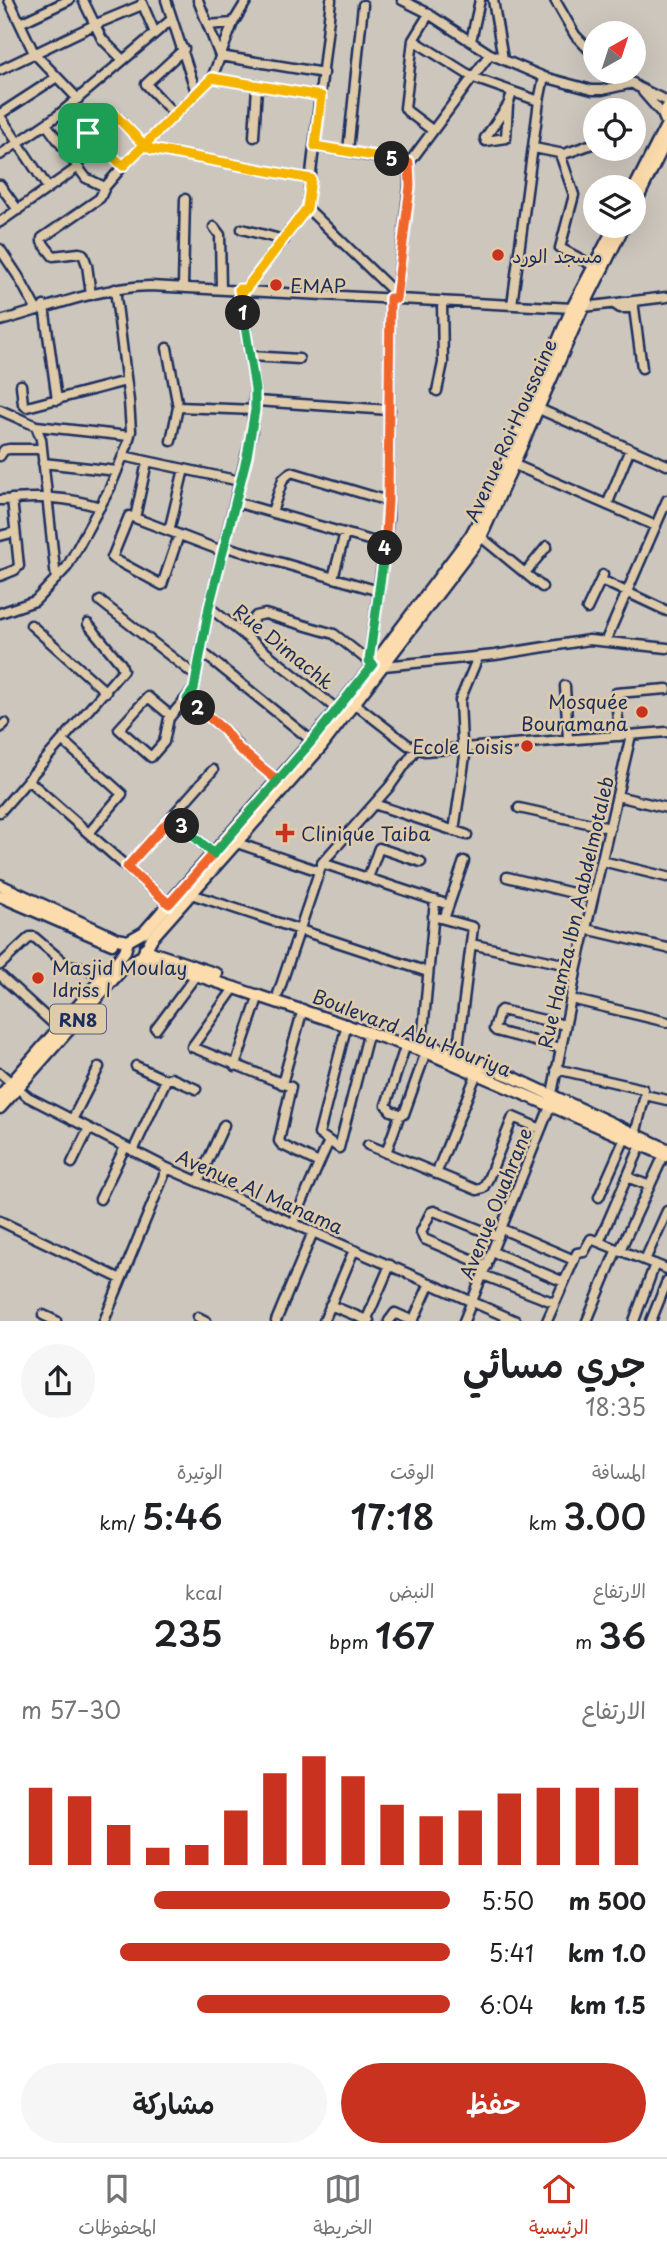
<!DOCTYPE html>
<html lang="ar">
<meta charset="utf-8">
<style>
:root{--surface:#fff;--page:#f6f6f6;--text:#202124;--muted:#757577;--line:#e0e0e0;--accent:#c8321e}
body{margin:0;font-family:"Playpen Sans","Playpen Sans Arabic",sans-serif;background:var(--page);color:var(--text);direction:rtl;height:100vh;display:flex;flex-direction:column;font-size:26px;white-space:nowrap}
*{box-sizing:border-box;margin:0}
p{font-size:23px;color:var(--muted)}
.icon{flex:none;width:38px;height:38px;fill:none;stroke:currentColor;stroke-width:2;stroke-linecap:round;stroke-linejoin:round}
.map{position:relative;height:1321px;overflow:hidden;direction:ltr}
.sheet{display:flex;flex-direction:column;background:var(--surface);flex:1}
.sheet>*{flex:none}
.needle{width:46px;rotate:39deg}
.fabs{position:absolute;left:583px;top:21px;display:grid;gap:14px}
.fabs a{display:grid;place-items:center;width:63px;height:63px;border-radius:50%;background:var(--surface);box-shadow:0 7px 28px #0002;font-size:35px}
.pin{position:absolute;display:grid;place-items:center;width:60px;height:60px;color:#fff;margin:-30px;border-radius:14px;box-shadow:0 4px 10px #0006}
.km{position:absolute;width:35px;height:35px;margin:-18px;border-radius:50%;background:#222;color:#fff;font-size:19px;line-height:35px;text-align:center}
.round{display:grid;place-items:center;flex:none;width:74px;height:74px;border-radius:37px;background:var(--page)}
.overview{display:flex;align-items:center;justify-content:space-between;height:119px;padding:0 21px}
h1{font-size:38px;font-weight:600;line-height:52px}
.figures{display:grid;grid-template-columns:repeat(3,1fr);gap:10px;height:119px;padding:7px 21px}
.figures div{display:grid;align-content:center}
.figures b{font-size:35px;font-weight:600}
.figures small{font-size:19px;font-weight:400}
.figures p{font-size:19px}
.chart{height:196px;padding:14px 21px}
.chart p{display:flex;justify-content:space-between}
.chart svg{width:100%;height:126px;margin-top:7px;stroke:var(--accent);stroke-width:6}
.action{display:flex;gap:14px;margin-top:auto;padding:14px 21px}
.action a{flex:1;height:80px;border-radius:42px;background:var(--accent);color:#fff;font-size:28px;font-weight:600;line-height:80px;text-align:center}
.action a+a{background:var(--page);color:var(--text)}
ul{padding:0 21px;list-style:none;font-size:23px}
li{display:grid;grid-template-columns:112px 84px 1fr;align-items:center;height:52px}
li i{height:18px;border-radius:9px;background:var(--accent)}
.tab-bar{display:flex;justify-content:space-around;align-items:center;height:98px;border-top:2px solid var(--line);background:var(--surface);font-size:19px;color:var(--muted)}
.tab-bar a{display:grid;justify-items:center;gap:4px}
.tab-bar .selected{color:var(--accent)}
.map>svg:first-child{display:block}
</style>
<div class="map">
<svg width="667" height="1321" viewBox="0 0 667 1321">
<rect width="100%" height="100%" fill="#cdc6bd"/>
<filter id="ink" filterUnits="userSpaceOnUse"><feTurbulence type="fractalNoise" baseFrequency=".0143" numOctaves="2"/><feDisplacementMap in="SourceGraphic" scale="14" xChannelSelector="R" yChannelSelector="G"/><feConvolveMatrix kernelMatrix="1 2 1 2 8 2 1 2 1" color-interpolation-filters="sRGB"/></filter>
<g filter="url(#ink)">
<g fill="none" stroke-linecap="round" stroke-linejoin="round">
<g stroke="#1b2f5e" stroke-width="13">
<path id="minor" d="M9 0 34 53 78 99
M83 0 102 39 123 60
M166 0 196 92
M198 0 220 56 324 73
M402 0 424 11 490 54 544 77 592 90H602L633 83
M493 0 503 59
M555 0 575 35 595 56
M142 3 155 33
M429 14 413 40 405 108 407 111 432 130
M20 23 69 0
M208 25 233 23
M413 40 474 78 539 101
M471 41 480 0
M0 70 94 25 142 5
M614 72 638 87 667 101
M212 78 321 96
M643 92 664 116
M508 105 485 138 486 141 506 138 508 105 512 93
M67 108 88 133 123 166
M0 114 57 77
M175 115 146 84 184 49
M0 116 48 188
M46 124 86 178 105 187
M254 137 257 86
M315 146 409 163
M534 148 564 154 595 143
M348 151 363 5
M66 154 113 113 144 145 151 149 311 179
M560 154 574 195 560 248 594 266
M0 155 57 116 172 19
M0 185 18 210
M307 208 395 293
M0 222 77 168
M214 227 220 235 221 289
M242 229 284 240
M0 249 18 276 36 309
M183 287 185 199
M245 290 307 208 331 0
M91 295 87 265 83 254 79 253 53 256 42 242V238L100 198 105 187 123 166 212 78 233 23 247 0
M396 299 409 186V163L490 54
M614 304 620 308H634L642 368
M512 305 539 101 544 77
M44 306 57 400
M584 307 667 297
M0 321C52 307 95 288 150 286L573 308
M167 348 178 407 171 441
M251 356 299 359
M21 385 23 404 27 407 126 381
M437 391 443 363 442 301
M256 401 390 410
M178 407 255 410
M539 409 667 465
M0 410 36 426 129 436
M36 426 41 439 56 579
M0 456 4 450 9 449H42
M123 456 240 481
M43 463 117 471
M515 465 656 526
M0 500C41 497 60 495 100 507
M235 502 386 545
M607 505 630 449
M272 512 283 479 291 472 388 501
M135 518 147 462
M169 531 184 469
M179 535 162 585 112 558 129 516 135 518 222 551
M0 536 15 532
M481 537 542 587
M223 546 379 591
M525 573 547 546
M0 576 15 570 19 566 12 499
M333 578 345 533
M601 580 667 611
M100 601 196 676
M209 607 338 710
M587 609 603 575
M0 613 35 601 67 567 110 488 127 446 131 431 129 401 115 289
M31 625 106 692
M242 633 256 616 265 614 334 634 371 663
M606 640 667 500
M202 652 312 741
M369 661 388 520 390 298
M384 666 495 655 589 640 667 648
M565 686 568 739
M187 699 224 730 241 750 278 781
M355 704 408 745 425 751 667 732
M171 716 148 697 119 729 151 757 164 742 169 718 194 689 209 607 252 432 255 389 239 289
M0 728 5 723
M619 736 616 693 667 689
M63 741 122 794 89 833
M28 780 169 904
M617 796 667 808
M374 804 467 835
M519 808 610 828
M0 812 123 670 121 664 88 624
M172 817 214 854
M454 831 465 756 462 744 460 700 478 657
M237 843 319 871
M602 861 667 877
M322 863 449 905
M127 867 213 770
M507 877 593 898
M368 878 379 848 421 862
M191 894 428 972
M433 916 473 927 457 1056
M444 919 464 861
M586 929 667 948
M471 944 577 967
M0 965 30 937H34L67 965 87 968 102 978
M0 975 59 1029
M235 987 192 1047 291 1087 279 1141 282 1145 319 1163
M278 994 322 863 390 786 416 749
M571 999 667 1022
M347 1024 319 1134 339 1148 369 1031
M156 1029 197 974
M422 1043 435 900
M561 1048 496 1031 494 1029 499 1012 501 1010 565 1025
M136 1066 166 1080
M235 1066 259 995
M556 1069 643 1089 645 1095 667 1100
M0 1073 28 1097 167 1168 516 1321
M282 1084 303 1009
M400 1114 391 1111 386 1105 406 1044
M72 1120 99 1067
M635 1135 645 1095
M368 1145 477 1190 483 1188 488 1179 513 1117 541 1129
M133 1151 166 1080 171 1078 196 1089
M386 1153 400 1114H404L426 1052
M72 1163 89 1128
M436 1174 477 1073
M627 1177 650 1186
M198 1182 224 1125
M599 1197 625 1138
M100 1199 125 1147
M0 1221 121 1279
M293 1223 329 1141
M502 1229 574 1260
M599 1242 641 1145
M620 1250 664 1155
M493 1252 564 1282
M645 1260 667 1211
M487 1266 424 1239 421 1232 431 1212 434 1211 498 1237
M483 1275 555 1303
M330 1305 369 1321
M43 1315 56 1321
M198 1317 206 1321
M104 1321 167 1168
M276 1321 313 1232
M324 1321 354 1250
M366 1321 390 1265
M389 1321 395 1313 413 1321
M413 1321 430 1283
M464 1321 549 1109 577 967 631 735
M547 1321 577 1253 584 1252 591 1239 667 1269
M587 1321 617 1249
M634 1321 655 1264
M651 1321 667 1281"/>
</g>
<g stroke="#1b2f5e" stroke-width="15">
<path id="major" d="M667 108 664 116 667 123
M634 189 667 124
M634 206 667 139
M0 885 117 939 128 941
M0 896 112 944
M145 948 154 953 217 974
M138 958 151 960 426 1052 667 1156
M420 1042 508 1075 667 1149
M0 1096 117 961 125 951 128 941 144 932 312 741 373 665 471 535 491 497 573 306 615 226
M0 1108 125 966 142 956 152 938 321 747 481 537 581 312 624 226"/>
</g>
<use href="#minor" stroke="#dfcbaa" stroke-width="8"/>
<use href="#major" stroke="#fcdcac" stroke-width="10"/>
</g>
</g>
<g fill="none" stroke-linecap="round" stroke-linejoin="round" filter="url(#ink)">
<g stroke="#fff" stroke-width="14">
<path id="split-1" d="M88 133 113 113 144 145 151 149 311 179 307 208 245 290 239 289 243 313"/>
</g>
<g stroke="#fff" stroke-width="14">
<path id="split-2" d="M198 708 187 699 194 689 209 607 247 456 255 410V389L243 313"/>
</g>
<g stroke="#fff" stroke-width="14">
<path id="split-3" d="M182 826 172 817 127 867 169 904 278 781 237 747 224 730 198 708"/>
</g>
<g stroke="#fff" stroke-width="14">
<path id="split-4" d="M182 826 214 854 312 741 373 664 369 661 385 548"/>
</g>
<g stroke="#fff" stroke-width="14">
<path id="split-5" d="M385 548 388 501 390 298 396 299 410 186 409 163 392 159"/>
</g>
<g stroke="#fff" stroke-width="14">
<path id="split-6" d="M88 133 123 166 212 78 321 96 315 146 392 159"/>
</g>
<use href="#split-1" stroke="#f5b400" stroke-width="9"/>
<use href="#split-2" stroke="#22a559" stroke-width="9"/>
<use href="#split-3" stroke="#f0652b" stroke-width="9"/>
<use href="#split-4" stroke="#22a559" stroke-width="9"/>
<use href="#split-5" stroke="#f0652b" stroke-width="9"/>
<use href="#split-6" stroke="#f5b400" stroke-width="9"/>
</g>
<g fill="#c8321e" stroke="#dfcbaa" stroke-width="2.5">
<circle cx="498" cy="255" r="7"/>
<circle cx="276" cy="285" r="7"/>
<circle cx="642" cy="712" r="7"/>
<circle cx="527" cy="746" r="7"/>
<path d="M281.5 822.5h7v7h7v7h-7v7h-7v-7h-7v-7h7z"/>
<circle cx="38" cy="978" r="7"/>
</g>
<g text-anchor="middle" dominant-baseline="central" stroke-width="5" stroke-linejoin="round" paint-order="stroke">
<rect fill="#dfcbaa" stroke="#565e75" stroke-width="2" x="50" y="1004.5" width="56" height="29" rx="5"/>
<g font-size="18" font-weight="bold" fill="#1b2f5e">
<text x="78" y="1019">RN8</text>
</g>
<g font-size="19" fill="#1b2f5e" stroke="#dfcbaa" text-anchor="start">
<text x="512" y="255">مسجد الورد</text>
<text x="290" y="285">EMAP</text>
<text x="628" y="701" text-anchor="end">Mosquée<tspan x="628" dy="22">Bouramana</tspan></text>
<text x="513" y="746" text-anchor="end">Ecole Loisis</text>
<text x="301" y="833">Clinique Taiba</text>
<text x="52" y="967">Masjid Moulay<tspan x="52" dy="22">Idriss I</tspan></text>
</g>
<g font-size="19" fill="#1b2f5e" stroke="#dfcbaa">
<text transform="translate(510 430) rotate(-66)">Avenue Roi Houssaine</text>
<text transform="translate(284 646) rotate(39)">Rue Dimachk</text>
<text transform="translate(575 912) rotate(-77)">Rue Hamza Ibn Aabdelmotaleb</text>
<text transform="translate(412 1032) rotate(21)">Boulevard Abu Houriya</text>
<text transform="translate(260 1191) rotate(24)">Avenue Al Manama</text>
<text transform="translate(495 1203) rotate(-68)">Avenue Ouahrane</text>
</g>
</g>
</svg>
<div class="fabs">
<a><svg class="needle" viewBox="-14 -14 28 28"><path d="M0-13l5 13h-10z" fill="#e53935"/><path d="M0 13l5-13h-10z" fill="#757577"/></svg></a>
<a><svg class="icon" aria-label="locate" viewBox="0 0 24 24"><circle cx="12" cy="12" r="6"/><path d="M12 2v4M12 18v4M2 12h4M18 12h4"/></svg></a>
<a><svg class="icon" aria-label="layers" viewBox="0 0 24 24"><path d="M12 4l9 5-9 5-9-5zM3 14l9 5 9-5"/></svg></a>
</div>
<div class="pin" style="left:88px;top:133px;background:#1e9e55"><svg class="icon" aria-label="arrive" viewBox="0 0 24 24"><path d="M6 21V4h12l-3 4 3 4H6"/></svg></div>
<b class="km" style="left:243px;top:313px">1</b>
<b class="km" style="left:198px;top:708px">2</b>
<b class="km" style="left:182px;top:826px">3</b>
<b class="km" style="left:385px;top:548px">4</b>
<b class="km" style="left:392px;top:159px">5</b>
</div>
<section class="sheet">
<div class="overview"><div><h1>جري مسائي</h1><p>18:35</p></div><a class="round"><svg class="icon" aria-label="share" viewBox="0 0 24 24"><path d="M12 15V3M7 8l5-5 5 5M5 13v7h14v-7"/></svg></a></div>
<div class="figures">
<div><p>المسافة</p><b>3.00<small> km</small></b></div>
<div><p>الوقت</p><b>17:18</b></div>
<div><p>الوتيرة</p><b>5:46<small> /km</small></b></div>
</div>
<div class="figures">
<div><p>الارتفاع</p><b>36<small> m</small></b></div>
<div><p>النبض</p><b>167<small> bpm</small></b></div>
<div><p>kcal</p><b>235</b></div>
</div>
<div class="chart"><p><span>الارتفاع</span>30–57 m</p>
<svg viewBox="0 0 160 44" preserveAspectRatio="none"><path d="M5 44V17M15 44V20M25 44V30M35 44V38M45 44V37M55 44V25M65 44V12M75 44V6M85 44V13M95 44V23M105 44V27M115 44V25M125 44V19M135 44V17M145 44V17M155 44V17"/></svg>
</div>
<ul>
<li><b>500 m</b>5:50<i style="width:69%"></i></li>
<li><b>1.0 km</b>5:41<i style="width:77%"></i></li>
<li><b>1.5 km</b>6:04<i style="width:59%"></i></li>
</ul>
<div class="action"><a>حفظ</a><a>مشاركة</a></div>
</section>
<nav class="tab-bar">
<a class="selected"><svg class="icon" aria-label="home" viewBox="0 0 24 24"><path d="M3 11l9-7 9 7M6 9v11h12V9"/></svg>الرئيسية</a>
<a><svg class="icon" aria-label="map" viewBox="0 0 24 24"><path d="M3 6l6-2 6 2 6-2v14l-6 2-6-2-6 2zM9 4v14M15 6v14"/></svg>الخريطة</a>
<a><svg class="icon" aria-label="saved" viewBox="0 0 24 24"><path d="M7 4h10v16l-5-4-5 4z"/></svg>المحفوظات</a>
</nav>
